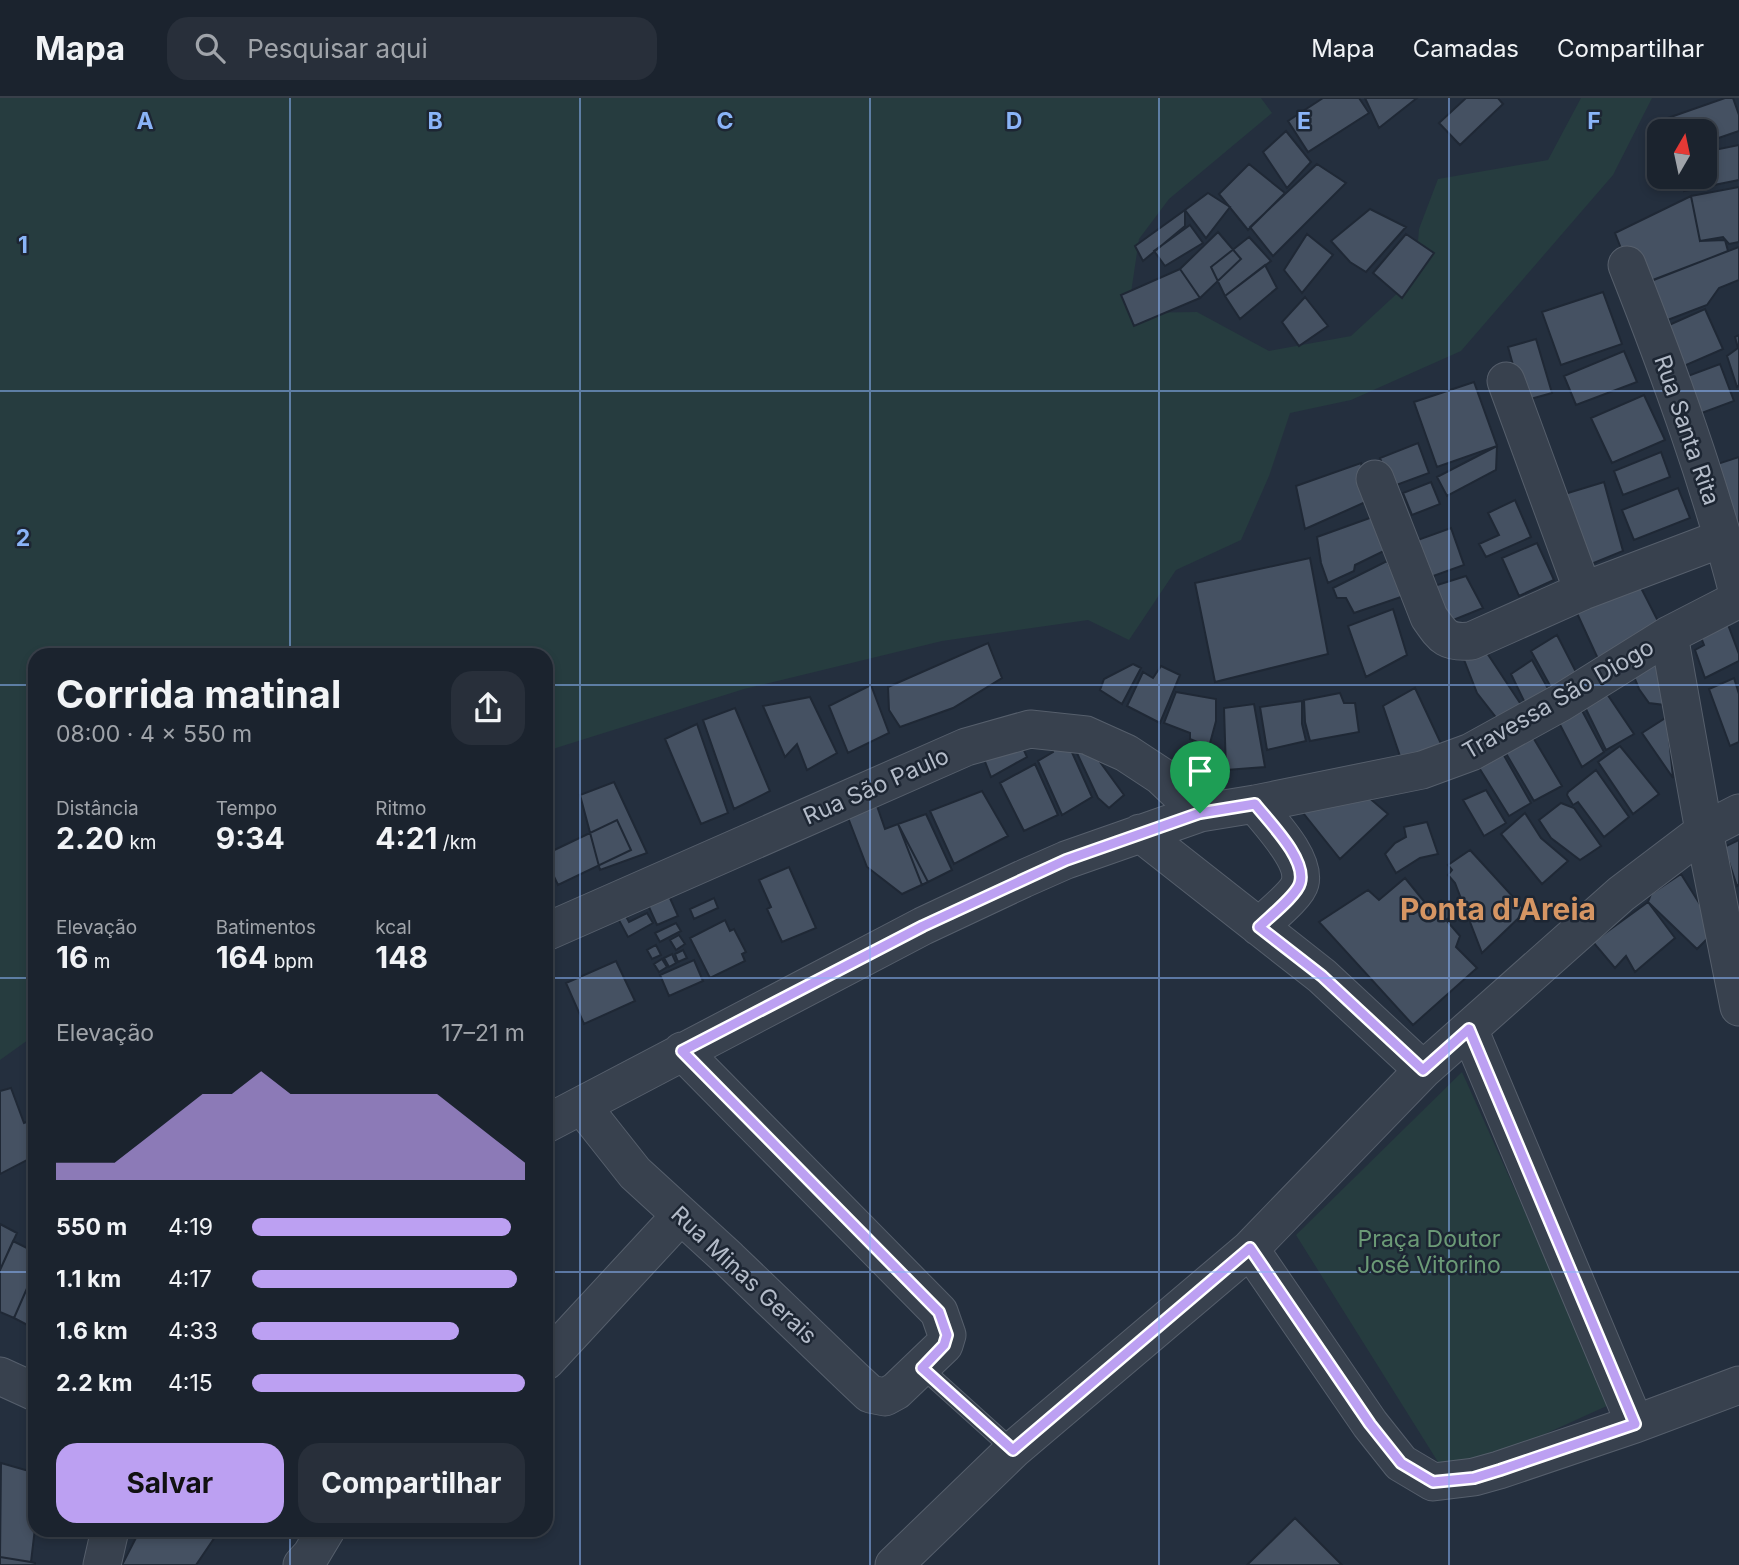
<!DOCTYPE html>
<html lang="pt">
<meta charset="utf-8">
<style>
:root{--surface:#1b232e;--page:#282f3a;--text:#f1f3f6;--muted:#a0a4aa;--line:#39404a;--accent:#bca0f2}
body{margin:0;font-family:Inter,sans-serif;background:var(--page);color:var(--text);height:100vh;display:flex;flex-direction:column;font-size:26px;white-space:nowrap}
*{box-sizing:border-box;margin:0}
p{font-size:23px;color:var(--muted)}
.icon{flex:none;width:38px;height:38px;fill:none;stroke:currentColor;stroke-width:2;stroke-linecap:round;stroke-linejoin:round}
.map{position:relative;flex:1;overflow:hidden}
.details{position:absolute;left:28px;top:550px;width:525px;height:889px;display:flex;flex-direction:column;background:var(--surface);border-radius:21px;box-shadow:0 4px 10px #0003,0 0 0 2px var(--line)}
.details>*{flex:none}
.needle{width:46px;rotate:9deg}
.tools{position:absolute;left:1647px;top:21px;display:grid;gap:14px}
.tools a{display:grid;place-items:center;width:70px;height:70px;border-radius:14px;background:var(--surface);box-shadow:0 4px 10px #0003,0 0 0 2px var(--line);font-size:35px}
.pin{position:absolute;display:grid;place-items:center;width:60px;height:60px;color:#fff;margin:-72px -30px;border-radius:50% 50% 50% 0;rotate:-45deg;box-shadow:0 0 7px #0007}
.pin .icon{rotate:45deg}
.round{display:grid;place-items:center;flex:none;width:74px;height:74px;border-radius:21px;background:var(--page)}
.headline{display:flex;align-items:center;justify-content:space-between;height:119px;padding:0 28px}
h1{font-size:38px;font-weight:700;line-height:52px}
.stats{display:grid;grid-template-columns:repeat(3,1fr);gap:10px;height:119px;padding:7px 28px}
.stats div{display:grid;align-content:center}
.stats b{font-size:30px;font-weight:700}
.stats small{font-size:19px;font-weight:400}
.stats p{font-size:19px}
.chart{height:196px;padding:14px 28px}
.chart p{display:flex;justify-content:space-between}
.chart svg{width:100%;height:126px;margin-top:7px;fill:var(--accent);opacity:.7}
.cta{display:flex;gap:14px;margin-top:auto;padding:14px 28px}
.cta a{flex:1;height:80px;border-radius:21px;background:var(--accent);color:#111;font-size:28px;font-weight:700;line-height:80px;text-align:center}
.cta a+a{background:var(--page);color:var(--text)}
ul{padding:0 28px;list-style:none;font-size:23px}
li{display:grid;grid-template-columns:112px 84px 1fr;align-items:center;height:52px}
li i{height:18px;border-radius:9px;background:var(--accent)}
header{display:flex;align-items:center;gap:42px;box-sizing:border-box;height:98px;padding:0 35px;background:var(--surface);border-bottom:2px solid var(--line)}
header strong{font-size:33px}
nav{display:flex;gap:38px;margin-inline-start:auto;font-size:24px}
.search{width:490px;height:63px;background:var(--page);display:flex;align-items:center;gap:18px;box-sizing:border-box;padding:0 24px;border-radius:21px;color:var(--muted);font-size:26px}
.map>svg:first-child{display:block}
</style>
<header>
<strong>Mapa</strong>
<div class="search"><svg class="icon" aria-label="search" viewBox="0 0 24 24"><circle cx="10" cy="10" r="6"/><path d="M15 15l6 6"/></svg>Pesquisar aqui</div>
<nav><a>Mapa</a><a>Camadas</a><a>Compartilhar</a></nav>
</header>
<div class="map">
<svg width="1739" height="1467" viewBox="0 0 1739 1467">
<rect width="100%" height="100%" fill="#242f3e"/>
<path fill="#263c3f" d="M0 0H1261L1272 15 1169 101 1139 141 1128 215 1197 214 1269 253 1351 238 1415 179 1419 131 1438 81 1548 62 1581 0H1652L1613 77 1461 253 1351 302 1290 315 1269 378 1241 442 1176 472 1129 542 1088 522 942 543 744 591 556 650 546 655V556H35V937L0 962Z
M1462 974 1611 1306 1448 1380 1296 1137Z"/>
<path fill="#455162" stroke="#1f2835" stroke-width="2" d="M1323 0H1359L1369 15 1308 54 1288 23Z
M1365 0H1417L1379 30Z
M1466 0H1498L1503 6 1460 47 1439 25Z
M1725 0H1733L1739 17V33L1704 45V33H1666L1665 21Z
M1286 33 1311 64 1287 90 1263 54Z
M1739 47V82L1684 93 1681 79H1704V54Z
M1249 66 1285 95 1248 132 1219 96Z
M1317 66 1346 85 1273 158 1250 129Z
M1739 89V144L1729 146 1723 139 1700 143 1691 98Z
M1208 95 1230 109 1206 140 1185 112Z
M1691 98 1700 143 1725 142 1728 153 1636 189 1615 135Z
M1370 111 1406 129 1366 174 1350 164 1331 143Z
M1185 112V128L1143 163 1135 148Z
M1190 127 1203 145 1165 168 1154 153Z
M1218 134 1241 161 1200 200 1180 171Z
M1307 136 1333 157 1302 195 1284 172Z
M1406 136 1434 155 1402 200 1373 175Z
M1249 139 1271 163 1225 198 1211 169Z
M1739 149V182L1719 190 1707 207 1657 226 1642 186Z
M1265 167 1277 190 1240 221 1225 198Z
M1180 171 1200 200 1134 228 1121 197Z
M1603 194 1622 246 1561 267 1542 214Z
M1305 199 1328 228 1299 248 1282 224Z
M1705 211 1723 251 1677 271 1660 231Z
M1739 237V288L1737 289 1727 258 1738 250 1735 239Z
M1536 241 1552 295 1523 303 1508 249Z
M1624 253 1637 284 1576 307 1564 278Z
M1720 266 1734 303 1691 319 1677 282Z
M1474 284 1497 348 1437 369 1414 304Z
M1644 297 1665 342 1612 365 1591 320Z
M1418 345 1429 375 1391 389 1380 360Z
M1497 348 1496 372 1447 398 1437 379Z
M1661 354 1670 379 1623 397 1614 373Z
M1739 359V426L1735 428 1708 369Z
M1361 365 1370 402 1305 431 1296 388Z
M1431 384 1440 406 1412 417 1403 395Z
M1604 384 1623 453 1584 469 1558 398Z
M1678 390 1690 420 1634 442 1622 412Z
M1515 402 1531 439 1486 459 1479 446 1499 437 1488 415Z
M1378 417 1388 451 1355 467 1354 473 1328 485 1321 465 1317 439Z
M1451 430 1464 467 1425 481 1412 444Z
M1537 445 1554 482 1519 498 1502 460Z
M1310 460 1328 556 1215 584 1195 485Z
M1387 463 1404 498 1354 515 1346 500H1337L1333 490Z
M1466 478 1483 510 1436 529 1418 493Z
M1638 484 1661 529 1599 563 1576 513Z
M1393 511 1407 557 1366 579 1348 528Z
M1724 516 1739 556V563L1705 580 1695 552 1704 547 1697 529Z
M1557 537 1576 574 1553 593 1531 553Z
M988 545 1002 580 953 610 900 629 889 612 888 589Z
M1481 546 1524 611 1502 627 1477 595 1461 554Z
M1658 554 1665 607 1649 605 1639 591 1630 569Z
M1532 562 1551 596 1527 609 1511 576Z
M1133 566 1141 570 1122 606 1100 592 1104 581Z
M1161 568 1180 577 1160 625 1127 608 1143 574 1153 580Z
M1734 580 1739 596V644L1730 648 1709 591Z
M871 587 889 635 848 655 829 608Z
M1415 590 1444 652 1404 670 1383 608Z
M1603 590 1634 636 1606 652 1582 603Z
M1176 594 1216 601V623L1209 649 1190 641V635L1164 625Z
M1340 595 1344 605H1355L1359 634 1310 643 1305 624 1304 602Z
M810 599 837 655 807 672 797 646 785 659 763 608Z
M1302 603V626L1306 643 1267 652 1260 609Z
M1578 605 1604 654 1582 669 1556 619Z
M1254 606 1265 669 1226 672 1224 610Z
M735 610 770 693 734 711 703 622Z
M1667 619 1673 680 1642 635Z
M697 626 728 715 701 726 665 641Z
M1531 636 1562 688 1534 703 1504 652Z
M1049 640 1066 641 1092 699 1062 717 1038 663 1053 654Z
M1019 641 1027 659 991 679 980 651Z
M1087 646 1124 697 1109 710 1098 700 1076 653Z
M1620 648 1659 696 1633 716 1598 664Z
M1502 654 1531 705 1509 718 1478 668Z
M1035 666 1058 717 1024 733 1000 685Z
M1596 672 1629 719 1604 739 1578 704 1573 707 1567 697 1568 694Z
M614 684 647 755 600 772 580 697Z
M1360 692 1388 716 1340 761 1300 711Z
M1486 692 1506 725 1484 738 1463 702Z
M982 693 1008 738 954 766 930 713Z
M1561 705 1574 710 1601 748 1580 762 1551 740 1539 722Z
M877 708 885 731 898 726 928 784 902 796 867 769 847 717Z
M1525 715 1541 740 1568 763 1542 786 1501 736Z
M926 716 952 772 922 787 898 726Z
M617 722 631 752 558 787 546 762V756Z
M1427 724 1438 756 1420 760 1396 775 1385 756 1395 745 1406 739 1404 729Z
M1739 742V787L1737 788 1724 749Z
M1470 752 1526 813 1482 855 1455 785 1448 777 1452 772 1448 767Z
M789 769 816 830 782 844 767 811 771 809 759 782Z
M1681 776 1716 832 1697 851 1648 804 1651 796Z
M1405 780 1431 812 1441 803 1454 816 1446 822 1460 838 1456 849 1477 870 1413 927 1319 824 1368 792 1379 802Z
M665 789 678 818 657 827 644 798Z
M714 800 718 810 694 821 690 811Z
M1648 804 1675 840 1635 874 1626 858 1615 870 1593 844Z
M621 809 629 824 647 815 653 825 628 839 614 813Z
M725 822 730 833 734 831 746 854 742 856 745 863 710 880 690 840Z
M676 825 681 833 660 844 655 835Z
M679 837 685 846 676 852 670 842Z
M656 847 661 857 652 861 647 852Z
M683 852 687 860 678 864 675 856Z
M672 856 676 865 669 869 664 860Z
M662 861 667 869 659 874 654 866Z
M694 862 703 883 669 898 660 877Z
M616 863 635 903 584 926 566 885Z
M11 990 24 1025 35 1021V1058L0 1076V993Z
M0 1126 17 1135 0 1172Z
M13 1143 35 1154V1172L14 1220 0 1214V1172Z
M35 1172V1231L14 1220Z
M1 1365 29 1373 35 1396V1430L31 1464 0 1459Z
M1295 1420 1342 1467H1247Z
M140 1432H212L217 1436 196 1467H122Z
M0 1459 31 1464 35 1465V1467H0Z"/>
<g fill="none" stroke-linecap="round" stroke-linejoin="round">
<g stroke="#565f6c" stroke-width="20">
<path id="service" d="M922 1270 1013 1352"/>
</g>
<g stroke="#565f6c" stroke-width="39">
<path id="minor" d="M1627 167C1670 276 1710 386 1739 499
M1506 283 1583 493
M1375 381 1429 519C1443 539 1446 545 1471 543L1583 493 1723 440
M1669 537 1704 733 1739 909
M1255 706C1269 724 1306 761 1300 785 1297 797 1269 819 1259 829
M1140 735 1322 878 1423 972
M546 834 966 649 1030 631 1086 637 1126 655 1161 678 1200 715
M1469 931 1635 1326
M582 1008 635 1075 729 1161 854 1281 870 1296 885 1299 896 1293 944 1247 947 1237 939 1214 682 953
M546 1026 923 828 1023 781 1066 762 1200 715 1255 706 1422 672 1471 654 1560 605 1669 537 1739 501
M1250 1151 1370 1326 1401 1365 1433 1384 1474 1379 1499 1372 1635 1326 1739 1287
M546 1263 681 1117
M0 1278 35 1294
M102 1467 110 1432
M302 1467 311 1457 326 1432
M894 1467 1013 1352 1250 1151 1423 972 1621 796 1704 733 1739 715"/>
</g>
<use href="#service" stroke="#38414e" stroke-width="18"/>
<use href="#minor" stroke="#38414e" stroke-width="37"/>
</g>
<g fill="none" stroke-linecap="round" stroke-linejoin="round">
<g stroke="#fff" stroke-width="14">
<path id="route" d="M1255 706C1269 724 1307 761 1300 785 1297 797 1269 819 1259 829L1322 878 1423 972 1469 931 1635 1326 1500 1372 1474 1380 1433 1384 1401 1365 1370 1326 1250 1150 1013 1352 922 1270 944 1247 947 1237 939 1214 682 953 923 828 1066 762 1200 715Z"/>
</g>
<use href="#route" stroke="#bca0f2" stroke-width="9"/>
</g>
<path fill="none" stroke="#8ab4f8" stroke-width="2" stroke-opacity="0.55" d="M290 0V556M580 0V1467M870 0V1467M1159 0V1467M1449 0V1467M0 293H1739M0 587H35M546 587H1739M0 880H35M546 880H1739M0 1174H35M546 1174H1739M290 1432V1467"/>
<g text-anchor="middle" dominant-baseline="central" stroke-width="5" stroke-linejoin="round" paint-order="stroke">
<g font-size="23" fill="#b4bcc9" stroke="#1d2633">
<text transform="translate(1687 332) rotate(71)">Rua Santa Rita</text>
<text transform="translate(1558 601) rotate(-30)">Travessa São Diogo</text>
<text transform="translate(876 688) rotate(-24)">Rua São Paulo</text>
<text transform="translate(744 1177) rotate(43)">Rua Minas Gerais</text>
</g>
<g font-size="23" fill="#6b9a76" stroke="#1d2633">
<text x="1429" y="1141">Praça Doutor<tspan x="1429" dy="26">José Vitorino</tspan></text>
</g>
<g font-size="30" font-weight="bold" fill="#d59563" stroke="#1d2633">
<text x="1498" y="811">Ponta d'Areia</text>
</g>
</g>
<g font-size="23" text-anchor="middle" font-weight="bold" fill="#8ab4f8" stroke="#1d2633" stroke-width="5" stroke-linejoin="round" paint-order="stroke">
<text x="145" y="31">A</text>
<text x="435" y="31">B</text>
<text x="725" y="31">C</text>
<text x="1014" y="31">D</text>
<text x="1304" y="31">E</text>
<text x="1594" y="31">F</text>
<text x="23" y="155">1</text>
<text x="23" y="448">2</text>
</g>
</svg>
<div class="tools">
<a><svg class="needle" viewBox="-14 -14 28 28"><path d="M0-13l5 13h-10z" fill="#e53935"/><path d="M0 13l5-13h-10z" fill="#a0a4aa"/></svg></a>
</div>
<div class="pin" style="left:1200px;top:715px;background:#1e9e55"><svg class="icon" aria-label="arrive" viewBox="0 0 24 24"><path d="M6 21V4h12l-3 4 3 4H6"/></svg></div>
<section class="details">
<div class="headline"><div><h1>Corrida matinal</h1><p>08:00 · 4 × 550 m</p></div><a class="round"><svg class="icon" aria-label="share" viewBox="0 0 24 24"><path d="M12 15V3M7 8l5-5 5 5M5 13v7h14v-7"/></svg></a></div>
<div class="stats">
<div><p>Distância</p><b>2.20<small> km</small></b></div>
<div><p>Tempo</p><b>9:34</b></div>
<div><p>Ritmo</p><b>4:21<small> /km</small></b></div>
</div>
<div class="stats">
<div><p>Elevação</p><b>16<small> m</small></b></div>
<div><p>Batimentos</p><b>164<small> bpm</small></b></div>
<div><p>kcal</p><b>148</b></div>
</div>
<div class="chart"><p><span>Elevação</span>17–21 m</p>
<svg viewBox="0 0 160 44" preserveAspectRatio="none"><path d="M0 44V38L10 38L20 38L30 30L40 22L50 14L60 14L70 6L80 14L90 14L100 14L110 14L120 14L130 14L140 22L150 30L160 38V44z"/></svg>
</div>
<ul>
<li><b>550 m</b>4:19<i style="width:95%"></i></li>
<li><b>1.1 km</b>4:17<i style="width:97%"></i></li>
<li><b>1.6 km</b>4:33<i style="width:76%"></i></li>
<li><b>2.2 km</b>4:15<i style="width:100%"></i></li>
</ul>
<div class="cta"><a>Salvar</a><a>Compartilhar</a></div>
</section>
</div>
